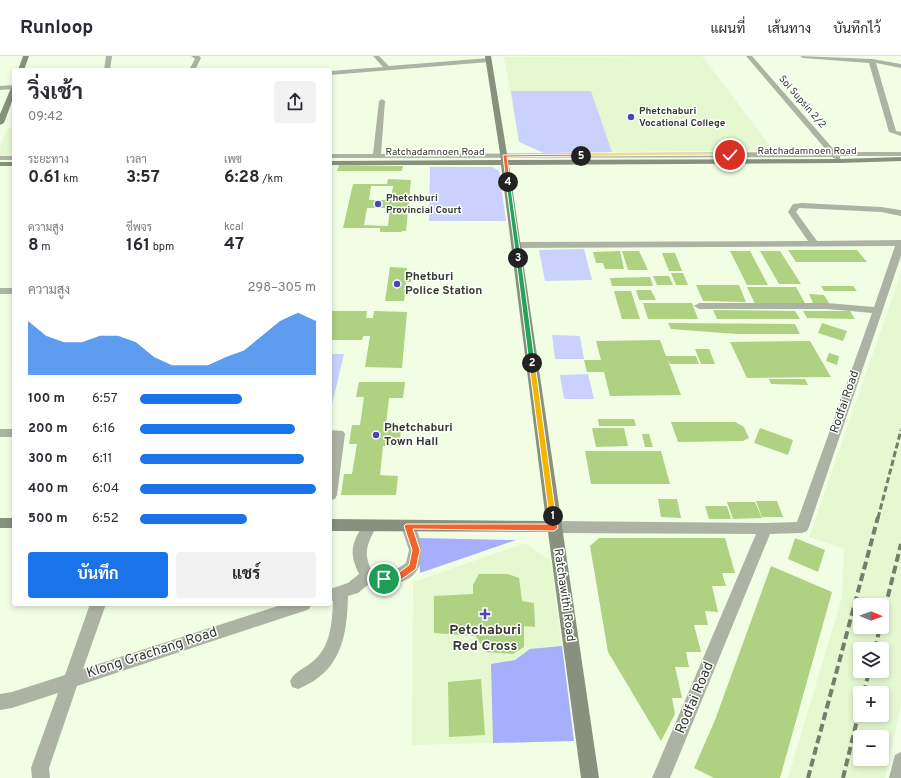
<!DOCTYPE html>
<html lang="th">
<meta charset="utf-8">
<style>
:root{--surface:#fff;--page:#f2f2f3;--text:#2b2b33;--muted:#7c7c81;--line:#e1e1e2;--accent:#1a73e8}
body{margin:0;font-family:Overpass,Sarabun,sans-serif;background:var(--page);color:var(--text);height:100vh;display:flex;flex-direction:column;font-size:15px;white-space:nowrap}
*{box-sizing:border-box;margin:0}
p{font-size:13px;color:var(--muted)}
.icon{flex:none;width:22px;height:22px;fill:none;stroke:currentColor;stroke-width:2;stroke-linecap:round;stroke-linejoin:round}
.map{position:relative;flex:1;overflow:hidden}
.sheet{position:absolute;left:12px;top:12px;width:320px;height:538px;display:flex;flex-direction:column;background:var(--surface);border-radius:4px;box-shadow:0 2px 6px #0003}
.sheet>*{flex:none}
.needle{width:26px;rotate:91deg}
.buttons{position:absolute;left:853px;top:542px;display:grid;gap:8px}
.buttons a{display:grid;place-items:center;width:36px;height:36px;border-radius:4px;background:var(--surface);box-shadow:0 2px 6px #0003;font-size:20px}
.pin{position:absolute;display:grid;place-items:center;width:34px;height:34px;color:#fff;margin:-17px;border:2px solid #fff;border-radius:50%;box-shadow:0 1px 4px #0007}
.km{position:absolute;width:20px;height:20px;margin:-10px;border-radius:50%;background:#222;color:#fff;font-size:11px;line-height:20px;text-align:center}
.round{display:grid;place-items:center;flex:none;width:42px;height:42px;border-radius:4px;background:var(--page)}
.summary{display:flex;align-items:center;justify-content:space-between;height:68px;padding:0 16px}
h1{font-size:22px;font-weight:700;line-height:30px}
.stats{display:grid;grid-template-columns:repeat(3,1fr);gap:6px;height:68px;padding:4px 16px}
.stats div{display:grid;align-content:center}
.stats b{font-size:17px;font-weight:700}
.stats small{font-size:11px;font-weight:400}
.stats p{font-size:11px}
.chart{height:112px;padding:8px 16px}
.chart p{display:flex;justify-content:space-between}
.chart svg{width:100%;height:72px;margin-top:4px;fill:var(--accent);opacity:.7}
.action{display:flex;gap:8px;margin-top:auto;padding:8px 16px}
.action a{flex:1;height:46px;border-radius:4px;background:var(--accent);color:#fff;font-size:16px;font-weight:700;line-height:46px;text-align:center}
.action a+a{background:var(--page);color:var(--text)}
ul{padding:0 16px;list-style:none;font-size:13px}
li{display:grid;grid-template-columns:64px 48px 1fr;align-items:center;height:30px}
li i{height:10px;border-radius:5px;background:var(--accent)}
header{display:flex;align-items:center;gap:24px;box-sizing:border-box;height:56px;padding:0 20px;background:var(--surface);border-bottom:1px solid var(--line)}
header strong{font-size:19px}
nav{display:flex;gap:22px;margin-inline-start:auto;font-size:14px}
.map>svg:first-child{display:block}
</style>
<header>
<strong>Runloop</strong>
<nav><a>แผนที่</a><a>เส้นทาง</a><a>บันทึกไว้</a></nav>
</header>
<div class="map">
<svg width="901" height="722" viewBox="0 0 901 722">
<rect width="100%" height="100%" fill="#f2fee4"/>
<path fill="#e5f8d0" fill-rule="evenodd" d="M702 0 773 94 544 97 519 86 504 1Z
M14 72V100H0V92L6 73Z
M901 217V649L885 722H788L842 541 844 493 809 481ZM860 549H882V571H860ZM860 593H882V615H860ZM860 637H882V659H860ZM860 681H882V703H860Z
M525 487 551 505 574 685 412 689 413 526Z"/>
<path fill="#cad1fd" d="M511 35H591L612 96 544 97 519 86Z
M430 111H492L499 115 506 165H429Z
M584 193 592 224 545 225 539 194Z
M552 279 580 280 584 303H555Z
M330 298H344L330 357Z
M588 318 594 343H564L560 319Z"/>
<path fill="#a7affd" d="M418 482 516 484 420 517Z
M562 590 574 685 493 687 491 608 515 604 530 593Z"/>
<path fill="#aed182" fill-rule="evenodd" d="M339 109 403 110 402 115H337Z
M388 123 411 124 406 175H402L401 176H380V172H343L353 128H387ZM371 130H393L391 144H369ZM367 152H390L388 170 364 169Z
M788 194H857L867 206H796Z
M620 195 624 213H605L603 207H596L593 196Z
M622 195H639L648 214H628Z
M730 195H750L768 229H747Z
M760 195H780L801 228H779Z
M662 197H675L682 215H669Z
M390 211 407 212V218H412L411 226H406V230H411L410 238H405L404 245H385Z
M671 217H683L688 229H676Z
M653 220H669L673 229H657Z
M650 221 653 230H612L610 222Z
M696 229H739L746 246 703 245Z
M821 230H853L857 235H824Z
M747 231H796L806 249 755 248Z
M636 234H651L656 244H639Z
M614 235H631L640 263H622Z
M809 238 824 239 829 247H813Z
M643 247H692L698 263H648Z
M713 254 795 255 800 263H717Z
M330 255H367L366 262H373L374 255 407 256 402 312 365 311 370 280H363L362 284H330Z
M803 255H850L855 263 807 262Z
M668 267 795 268 800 278H737L671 273Z
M822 267 847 275 843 285 818 277Z
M660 284 666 300H696L699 308H670L667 302 681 339 610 340 604 316H587L584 304H601L596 285Z
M810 285 831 321 747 322 730 286Z
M695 293H709L715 308H701Z
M829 297 839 300 837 309 826 305Z
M769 323H805L808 329 771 328Z
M359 326H405L403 342H389L386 369H401L400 390H383L380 419 398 420 396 439H341L344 418H352L357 388H349L352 369H360L364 341H356Z
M598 363H634L636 370H599Z
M671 366H735L744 371 749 382 743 385 678 386Z
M592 372H624L628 390 596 391Z
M760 372 793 384 788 399 754 387Z
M642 378H649L653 391H645Z
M585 395H661L670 428H591Z
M658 443H677L681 462 661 461Z
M756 445H777L783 461H762Z
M727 446H755L762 462 733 463Z
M705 450H727L731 463H709Z
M599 482H725L735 517H722L726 530H712L718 556 705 555 708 569H694L701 596H686L689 611H675L682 642H672L675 658 661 685 608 596 590 490Z
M795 482 825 494 818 516 788 503Z
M771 510 832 536 780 722H714L694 712 715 664Z
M479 518H508L519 522 522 545 534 547 535 571 524 570V591L513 598 485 596 476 580 434 577V540L473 538V529Z
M481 623 485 679 449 681 448 626Z"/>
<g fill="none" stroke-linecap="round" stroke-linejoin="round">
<path fill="#acb3a5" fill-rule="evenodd" d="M106 0H112L110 14H104Z
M191 0H199L201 2 195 14H189L195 3Z
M373 0H379L389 10 489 2 492 4 489 6 330 19V15L383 11Z
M746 0H752L836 96H901V100H840V104H837L832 101 330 102V98H373L379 45 382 43 385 45 381 98 828 96Z
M800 0 872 3 901 8V12L876 7 896 75 901 76V80L889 76 869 7 803 2Z
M14 29V33L0 34V30Z
M0 100H14V104H0Z
M802 147 881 151 901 154V160L881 156 799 152 796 156 817 185 901 184V200L809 471 807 475 802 477 770 478 670 722H652L756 478 554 477 549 475 547 471 549 467 554 465 765 467 797 466 872 257 827 253H699L694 250 699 247H827L874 251 895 190 516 192 511 189 516 186 808 185 788 156 793 148Z
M0 232H14V238H0Z
M0 373H14V381H0Z
M330 374 343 375 345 378 337 439 335 443 330 444V396L332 382H330Z
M370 464 375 466 377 470C368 486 362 497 372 515L392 516 406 507 409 494 401 470 403 466 408 464 413 466C434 507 416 535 370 527L358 537 348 540C347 581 341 616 298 633L292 631 290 625C294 616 303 613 311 607 331 592 332 567 333 545H330V533L348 527 359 518C351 502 350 491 359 476 362 470 364 466 370 464Z
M90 548H106L83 613 284 548H312L309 553 304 555 77 630 49 712 50 722H32L31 712 58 637 12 652 0 654V638L12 636 65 619Z
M901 696V722H889L895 699Z"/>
<path fill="#87917d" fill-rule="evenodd" d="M23 0H29L24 14H18Z
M485 0H491L508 104 840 103 901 101V105L840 107 509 109 599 722H581L548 476 330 475V463L546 465 501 109H330V105L501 104Z
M14 30V40L4 67 0 69V58L11 32Z
M0 106H14V110H0Z
M0 462H14V472H0Z"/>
<path stroke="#757d6c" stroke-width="3" stroke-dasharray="6 3" stroke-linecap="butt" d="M878 462 901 374"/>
<path stroke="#757d6c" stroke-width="4" stroke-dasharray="8 4" stroke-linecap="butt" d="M882 564 901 488
M875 593 880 571
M864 637 869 615
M808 722 878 461
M843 722 860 652"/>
</g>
<path fill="#f0652b" stroke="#fff" d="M553 457 556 460 558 472 554 475 413 473 420 494 416 513 402 523 384 526 380 523 384 520 397 518 409 509 412 494 404 470 406 468H550L549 460Z"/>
<path fill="#f5b400" stroke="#fff" d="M532 305 535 307 556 460 553 463 549 460 529 307Z"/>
<path fill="#22a559" stroke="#fff" d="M518 201 521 202 535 307 532 309 529 307 516 202Z"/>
<path fill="#22a559" stroke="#fff" d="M508 125 510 126 521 202 518 204 516 202 506 126Z"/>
<path fill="#f0652b" stroke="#fff" d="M581 98 582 100 507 101 510 126H506L503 99Z"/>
<path fill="#f5b400" stroke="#fff" d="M581 98H730L732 99 580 100Z"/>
<g fill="#4a45bb" stroke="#fff" stroke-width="1.5">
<circle cx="631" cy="61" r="4"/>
<circle cx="378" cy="148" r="4"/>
<circle cx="397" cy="228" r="4"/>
<circle cx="376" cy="379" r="4"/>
<path d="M483 552h4v4h4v4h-4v4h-4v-4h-4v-4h4z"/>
</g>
<g text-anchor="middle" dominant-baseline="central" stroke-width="3" stroke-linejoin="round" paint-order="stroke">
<g font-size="10" fill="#353b2f" stroke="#fff">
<text transform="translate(802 46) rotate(49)">Soi Supsin 2/2</text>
<text x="807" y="95">Ratchadamnoen Road</text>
<text x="435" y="96">Ratchadamnoen Road</text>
</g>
<g font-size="10" font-weight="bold" fill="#353b2f" stroke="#fff" text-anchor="start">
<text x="639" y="55">Phetchaburi<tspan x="639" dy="12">Vocational College</tspan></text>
<text x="386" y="142">Phetchburi<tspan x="386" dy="12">Provincial Court</tspan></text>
</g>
<g font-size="12" font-weight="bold" fill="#353b2f" stroke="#fff" text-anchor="start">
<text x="405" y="221">Phetburi<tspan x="405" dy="14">Police Station</tspan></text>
<text x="384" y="372">Phetchaburi<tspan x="384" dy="14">Town Hall</tspan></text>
</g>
<g font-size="12" fill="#353b2f" stroke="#fff">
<text transform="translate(845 346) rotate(-71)">Rodfai Road</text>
<text transform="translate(564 539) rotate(82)">Ratchawithi Road</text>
</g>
<g font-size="14" font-weight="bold" fill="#353b2f" stroke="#fff">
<text x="485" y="574">Petchaburi<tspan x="485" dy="16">Red Cross</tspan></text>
</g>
<g font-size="14" fill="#353b2f" stroke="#fff">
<text transform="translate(152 597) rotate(-18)">Klong Grachang Road</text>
<text transform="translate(695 642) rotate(-67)">Rodfai Road</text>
</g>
</g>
</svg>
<div class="buttons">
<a><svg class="needle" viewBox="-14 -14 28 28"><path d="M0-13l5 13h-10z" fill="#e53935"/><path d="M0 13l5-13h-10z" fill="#7c7c81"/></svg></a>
<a><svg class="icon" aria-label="layers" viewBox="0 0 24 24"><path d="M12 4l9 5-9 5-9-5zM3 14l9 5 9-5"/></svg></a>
<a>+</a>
<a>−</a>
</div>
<div class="pin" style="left:384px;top:523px;background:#1e9e55"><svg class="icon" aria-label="arrive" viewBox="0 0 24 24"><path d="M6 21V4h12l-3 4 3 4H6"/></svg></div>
<div class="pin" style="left:730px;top:99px;background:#d93025"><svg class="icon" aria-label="check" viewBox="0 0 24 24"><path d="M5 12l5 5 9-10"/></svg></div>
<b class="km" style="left:553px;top:460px">1</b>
<b class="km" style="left:532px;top:307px">2</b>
<b class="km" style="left:518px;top:202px">3</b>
<b class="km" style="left:508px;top:126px">4</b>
<b class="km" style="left:581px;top:100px">5</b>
<section class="sheet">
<div class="summary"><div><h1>วิ่งเช้า</h1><p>09:42</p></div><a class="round"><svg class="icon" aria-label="share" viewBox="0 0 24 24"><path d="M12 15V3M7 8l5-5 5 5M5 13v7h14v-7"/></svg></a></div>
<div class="stats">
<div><p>ระยะทาง</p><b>0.61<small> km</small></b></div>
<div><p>เวลา</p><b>3:57</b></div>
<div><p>เพซ</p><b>6:28<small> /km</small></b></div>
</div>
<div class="stats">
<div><p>ความสูง</p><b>8<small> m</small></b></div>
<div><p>ชีพจร</p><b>161<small> bpm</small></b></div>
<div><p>kcal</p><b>47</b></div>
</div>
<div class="chart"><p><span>ความสูง</span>298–305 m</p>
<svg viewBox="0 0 160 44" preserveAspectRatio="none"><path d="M0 44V11L10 20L20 24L30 24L40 20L50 20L60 24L70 33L80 38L90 38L100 38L110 33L120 29L130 20L140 11L150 6L160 11V44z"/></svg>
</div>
<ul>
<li><b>100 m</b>6:57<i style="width:58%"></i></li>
<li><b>200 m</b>6:16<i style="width:88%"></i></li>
<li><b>300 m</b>6:11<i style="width:93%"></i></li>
<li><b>400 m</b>6:04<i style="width:100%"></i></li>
<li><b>500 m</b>6:52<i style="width:61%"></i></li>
</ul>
<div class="action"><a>บันทึก</a><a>แชร์</a></div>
</section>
</div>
